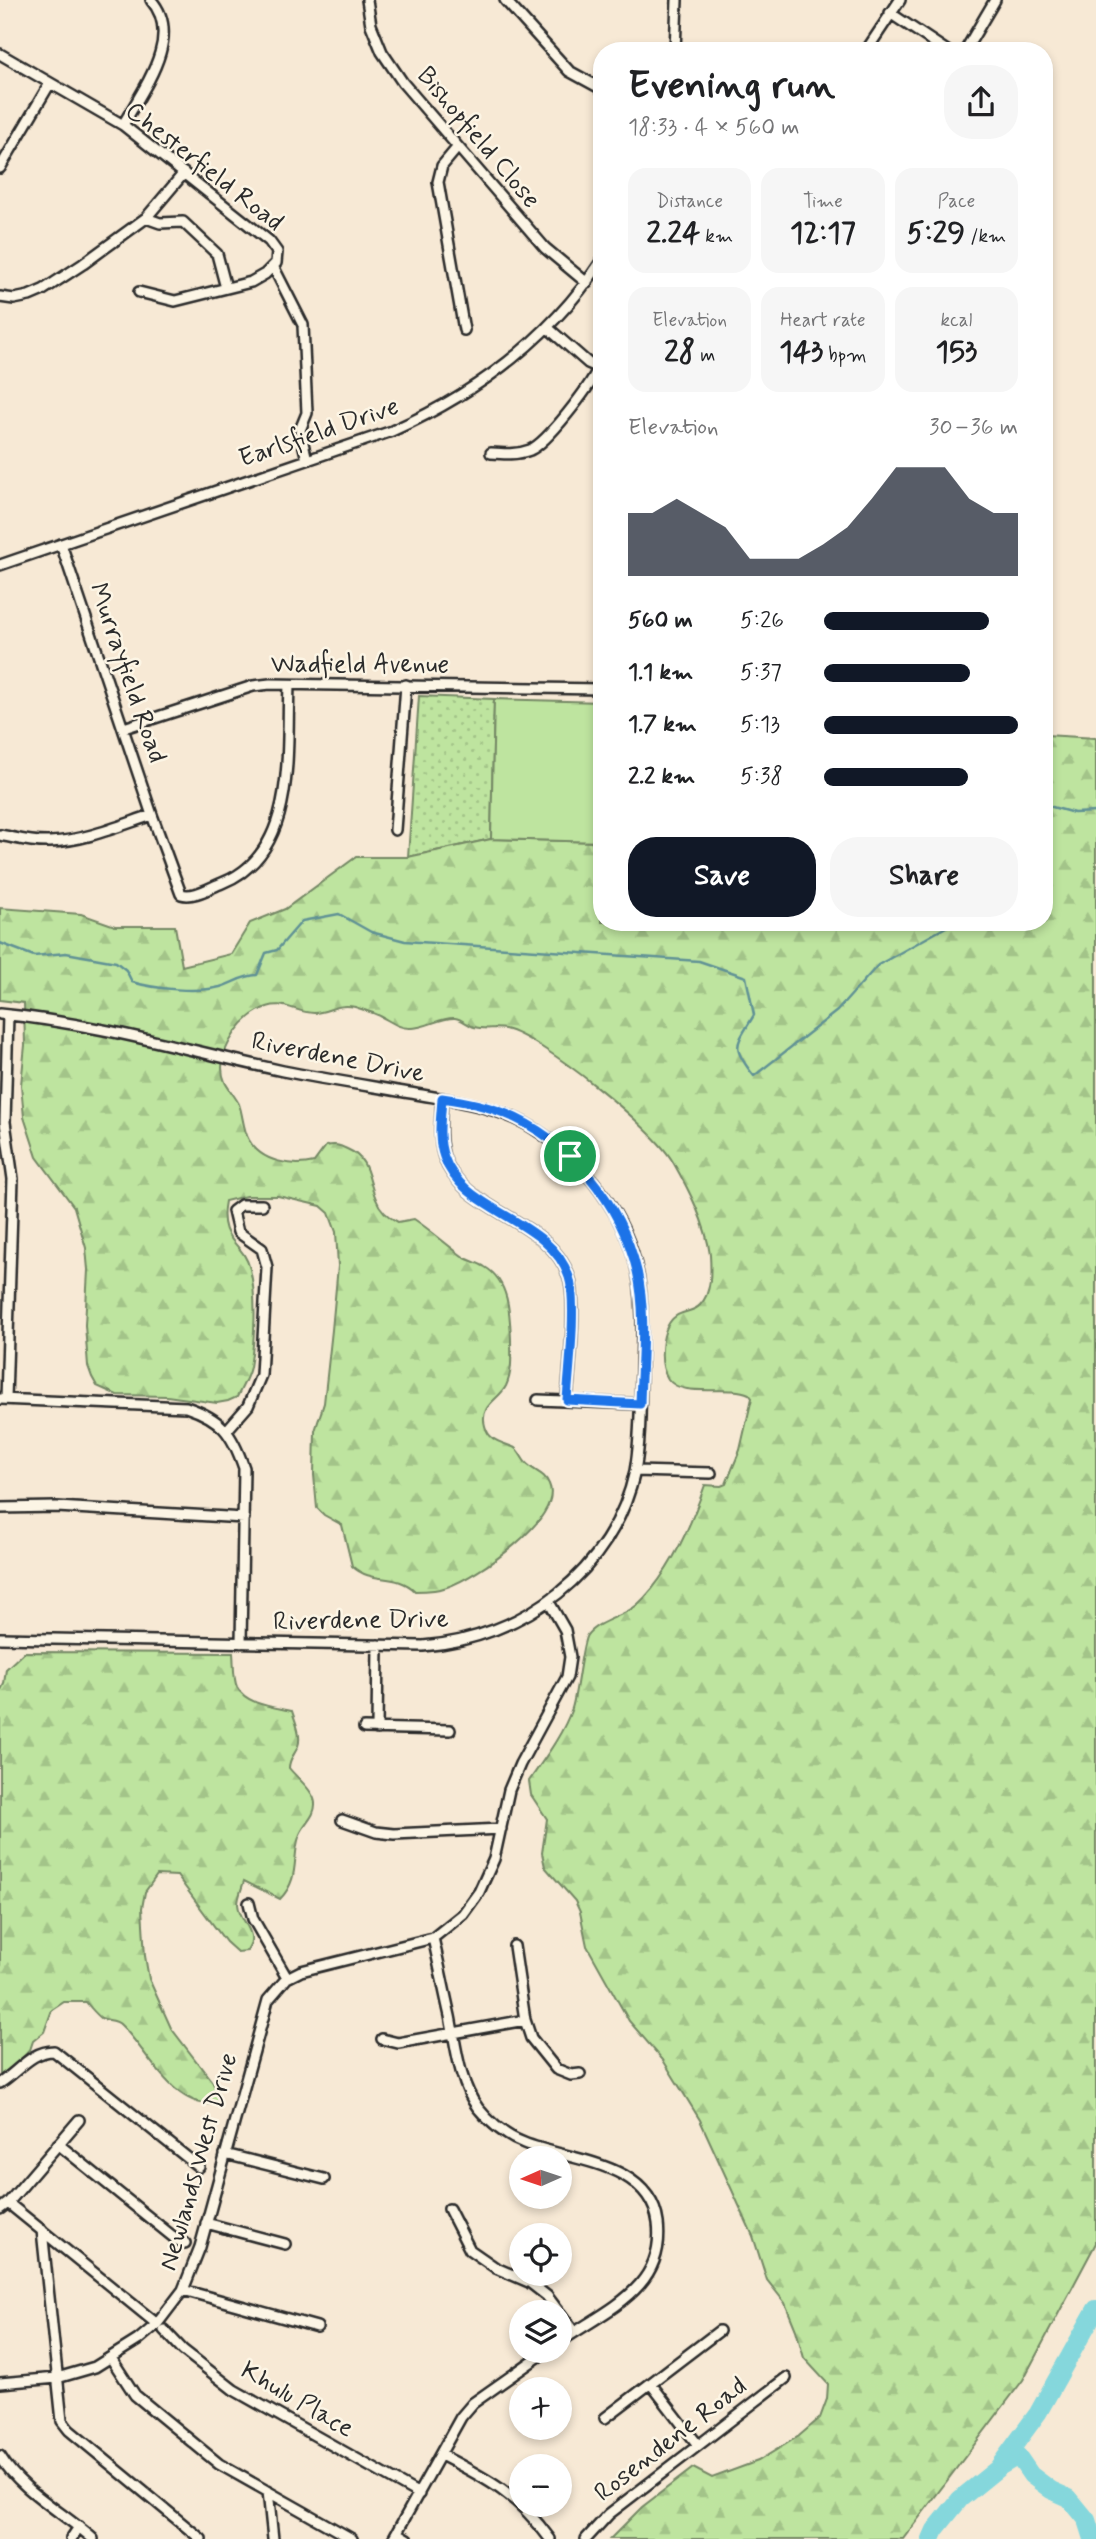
<!DOCTYPE html>
<meta charset="utf-8">
<style>
:root{--surface:#fff;--page:#f6f6f6;--text:#202124;--muted:#757577;--accent:#111827}
body{margin:0;font-family:Mynerve,sans-serif;background:var(--page);color:var(--text);height:100vh;display:flex;flex-direction:column;font-size:26px;white-space:nowrap}
*{box-sizing:border-box;margin:0}
p{font-size:23px;color:var(--muted)}
.icon{flex:none;width:38px;height:38px;fill:none;stroke:currentColor;stroke-width:2;stroke-linecap:round;stroke-linejoin:round}
.map{position:relative;flex:1;overflow:hidden}
.drawer{position:absolute;left:593px;top:42px;width:460px;height:889px;display:flex;flex-direction:column;background:var(--surface);border-radius:28px;box-shadow:0 4px 10px #0003}
.drawer>*{flex:none}
.needle{width:46px;rotate:267deg}
.controls{position:absolute;left:509px;top:2146px;display:grid;gap:14px}
.controls a{display:grid;place-items:center;width:63px;height:63px;border-radius:50%;background:var(--surface);box-shadow:0 4px 10px #0003;font-size:35px}
.pin{position:absolute;display:grid;place-items:center;width:60px;height:60px;color:#fff;margin:-30px;border:4px solid #fff;border-radius:50%;box-shadow:0 2px 7px #0007}
.round{display:grid;place-items:center;flex:none;width:74px;height:74px;border-radius:28px;background:var(--page)}
.overview{display:flex;align-items:center;justify-content:space-between;height:119px;padding:0 35px}
h1{font-size:38px;font-weight:700;line-height:52px}
.figures{display:grid;grid-template-columns:repeat(3,1fr);gap:10px;height:119px;padding:7px 35px}
.figures div{display:grid;align-content:center;border-radius:18px;background:var(--page);text-align:center}
.figures b{font-size:30px;font-weight:700}
.figures small{font-size:19px;font-weight:400}
.figures p{font-size:19px}
.chart{height:196px;padding:14px 35px}
.chart p{display:flex;justify-content:space-between}
.chart svg{width:100%;height:126px;margin-top:7px;fill:var(--accent);opacity:.7}
.cta{display:flex;gap:14px;margin-top:auto;padding:14px 35px}
.cta a{flex:1;height:80px;border-radius:28px;background:var(--accent);color:#fff;font-size:28px;font-weight:700;line-height:80px;text-align:center}
.cta a+a{background:var(--page);color:var(--text)}
ul{padding:0 35px;list-style:none;font-size:23px}
li{display:grid;grid-template-columns:112px 84px 1fr;align-items:center;height:52px}
li i{height:18px;border-radius:9px;background:var(--accent)}
.map>svg:first-child{display:block}
</style>
<div class="map">
<svg width="1096" height="2539" viewBox="0 0 1096 2539">
<defs>
<pattern id="grass-dots" width="8" height="8" patternUnits="userSpaceOnUse" patternTransform="scale(1.75)"><rect width="8" height="8" fill="#bee49f"/><path d="M2 2h.1M6 6h.1" fill="none" stroke="#a3c489" stroke-width="1.8" stroke-linecap="round"/></pattern>
<pattern id="forest-firs" width="22" height="20" patternUnits="userSpaceOnUse" patternTransform="scale(1.75)"><rect width="22" height="20" fill="#bee49f"/><path d="M5 1l3.5 6h-7zM16 11l3.5 6h-7z" fill="#a3c489"/></pattern>
</defs>
<rect width="100%" height="100%" fill="#f7e9d5"/>
<filter id="ink" filterUnits="userSpaceOnUse"><feTurbulence type="fractalNoise" baseFrequency=".0143" numOctaves="2"/><feDisplacementMap in="SourceGraphic" scale="14" xChannelSelector="R" yChannelSelector="G"/><feConvolveMatrix kernelMatrix="1 2 1 2 8 2 1 2 1" color-interpolation-filters="sRGB"/></filter>
<g filter="url(#ink)">
<path fill="url(#grass-dots)" stroke="#748865" stroke-width="2" d="M419 696 494 699 491 839 408 857Z"/>
<path fill="url(#forest-firs)" stroke="#748865" stroke-width="2" d="M1045 735 1096 738V2243L1023 2380 903 2539H610L642 2507 693 2468 712 2478 758 2461 799 2436 820 2418 827 2399 828 2384 804 2358 796 2330 785 2303 767 2280 753 2236 700 2120 663 2060 629 2021 587 1946 580 1912 575 1901 545 1867 542 1853 547 1819 531 1795 529 1781C545 1758 563 1734 572 1708 577 1693 582 1641 587 1635 599 1620 623 1617 637 1605 669 1576 691 1525 705 1485L721 1486 726 1484 740 1450 752 1398 749 1394C728 1384 682 1399 668 1379 658 1364 660 1327 676 1316 683 1311 694 1312 700 1305 712 1293 711 1270 710 1255 706 1223 689 1190 673 1162 655 1129 541 1037 505 1029 495 1027 484 1030 474 1027 468 1025 462 1019 455 1018 440 1017 425 1029 409 1028 398 1028 390 1021 380 1016 373 1012 363 1010 355 1007 338 1003 329 1012 314 1013 293 1013 283 997 258 1011 237 1023 214 1057 225 1082 229 1090 235 1096 239 1104 243 1115 243 1130 249 1140 261 1162 292 1167 314 1162L326 1146C335 1144 339 1145 347 1149 370 1159 367 1178 376 1199 380 1210 388 1217 398 1222L414 1219C432 1231 448 1246 465 1258 471 1261 479 1263 485 1267 509 1281 510 1313 511 1339 511 1354 513 1371 506 1386 499 1400 479 1405 485 1426 489 1441 501 1442 513 1447 519 1449 521 1458 526 1463 533 1471 545 1473 549 1484 565 1518 475 1578 447 1587 437 1591 426 1591 415 1591 396 1572 372 1585 352 1566L342 1525 324 1515 317 1508 314 1475 315 1431 324 1403 332 1330 338 1266 336 1232 329 1213 321 1206 278 1196H246L225 1201C217 1243 243 1240 250 1269 257 1298 255 1338 250 1367 248 1377 242 1387 237 1397L228 1401 217 1403 167 1396 117 1395 97 1386 92 1377 88 1366 85 1325 88 1270 86 1248 74 1207 37 1157 24 1117 21 1085 25 1045 24 1003 0 1000V908L81 914 115 926H175L182 966 231 954 250 923 285 909 356 857H408L491 839 602 842V922H1045Z
M24 1652 233 1653C234 1663 233 1678 237 1687 246 1705 275 1707 292 1711 295 1721 302 1736 298 1746 295 1755 289 1758 289 1768 296 1777 314 1791 315 1803 316 1817 302 1825 299 1837 292 1858 300 1879 280 1899L244 1881C242 1888 238 1897 238 1904 239 1922 260 1932 247 1951L237 1952 226 1942 177 1876 157 1875 145 1892 142 1908 145 1956 149 1979 171 2028 213 2083 219 2098 216 2104C172 2108 148 2051 121 2025 116 2019 107 2021 101 2018 96 2014 90 2007 86 2002H64L52 2010 44 2032 33 2041 30 2050 14 2066 0 2075V1692L4 1684 6 1669Z"/>
<path fill="#bee49f" stroke="#748865" stroke-width="2" d="M494 699 602 702V842L491 839Z"/>
<g fill="none" stroke-linecap="round" stroke-linejoin="round">
<path stroke="#619295" stroke-width="2.5" d="M1045 805 1074 813 1096 812
M0 943 34 956 66 953 116 962 126 970 132 982C155 989 197 993 220 987 233 983 244 975 257 975L266 953 277 950 302 921 339 914 371 932 405 941 699 961 746 977 754 1015C736 1046 730 1045 754 1076L837 1011 878 965 955 922"/>
<path stroke="#85d7dc" stroke-width="18" d="M1001 2466 1018 2456 1031 2475 1051 2490 1069 2498 1087 2520 1093 2539
M931 2539 935 2530 960 2499 997 2469 1038 2413 1096 2309"/>
<g stroke="#2b2b2b" stroke-width="14">
<path id="minor" d="M367 0 371 25 382 52 403 83 545 248 587 283
M505 0 569 71 602 89
M890 13 947 51
M675 51 677 0
M866 51 900 0
M965 51 995 0
M0 54 123 125 269 241 277 252 276 263 265 274 251 282 175 301 139 292
M123 125C142 90 184 37 151 0
M457 148 442 166 438 182 464 330
M0 168 49 85
M146 218 160 223 183 222 217 254 226 288
M273 266 303 325 307 413 300 430 307 460
M0 297 14 299 29 296 43 290 83 264 146 218 184 173
M548 328 588 363 602 369
M491 453C504 454 517 455 530 450 548 442 589 388 598 369
M61 544 152 815 181 894C194 898 209 888 222 883 298 853 286 753 289 686
M0 565 392 431C477 393 550 339 602 260
M124 728 253 686 270 684 602 689
M395 830 406 685
M0 835C16 838 33 843 50 842 84 841 119 826 152 815
M0 1014C96 1023 189 1051 283 1071 329 1080 376 1087 422 1095 462 1102 499 1107 533 1128 584 1160 627 1215 638 1275 644 1307 642 1340 641 1373 640 1405 641 1439 635 1471 613 1572 523 1638 423 1646L0 1638
M442 1098C441 1118 438 1138 444 1157 463 1213 550 1218 569 1277 577 1301 569 1372 567 1400
M0 1399 186 1407C222 1419 232 1433 244 1468L241 1643
M6 1399 13 1179 5 1122 8 1015
M538 1400 640 1404
M227 1430 248 1406 261 1375 267 1267 262 1249 238 1232 233 1211 241 1205H262
M635 1471 711 1473
M0 1508 57 1507 244 1518
M364 1728 450 1730
M377 1729 378 1645
M342 1820 376 1832 394 1834 501 1829
M249 1903 253 1919 287 1978
M433 1938C439 1964 444 1990 450 2016 456 2046 459 2083 478 2108 490 2123 506 2136 524 2143 568 2161 650 2161 658 2223 666 2289 605 2310 560 2342
M514 1946 525 2020 531 2038 556 2069 571 2075 580 2074
M382 2039 398 2043 525 2020
M0 2083C19 2071 31 2051 54 2051L199 2167
M58 2144 177 2240 185 2243
M225 2154 324 2179
M8 2203 157 2324
M0 2209 8 2203 79 2120
M449 2209 470 2250 496 2268 529 2282 547 2296 559 2312
M206 2223 285 2244
M42 2230 62 2421 69 2430 201 2539
M183 2290 317 2327
M560 2313 574 2332
M164 2330 183 2350 234 2390 419 2494
M111 2358 135 2395 219 2464 352 2539
M0 2383 57 2378 95 2367 138 2340 157 2324 183 2290 200 2247 268 2000 287 1978 301 1971 433 1938 463 1914 479 1892 494 1859 509 1790 520 1764 567 1677 570 1657 565 1630 549 1602
M651 2384 698 2445
M605 2418 719 2331
M441 2455C488 2479 518 2495 550 2539
M0 2456C21 2491 63 2512 93 2539
M268 2491 273 2539
M397 2533 407 2539
M71 2539 79 2527
M393 2539 461 2417 473 2403 548 2350
M586 2539 609 2514 786 2378"/>
</g>
<use href="#minor" stroke="#fcf5e5" stroke-width="9"/>
</g>
</g>
<g fill="none" stroke-linecap="round" stroke-linejoin="round" filter="url(#ink)">
<g stroke="#fff" stroke-width="14">
<path id="route" d="M442 1098C463 1101 484 1105 504 1113 569 1139 621 1203 637 1271 647 1313 641 1361 640 1404L567 1400C569 1372 577 1301 569 1277 550 1218 463 1213 444 1157 437 1138 441 1118 442 1098Z"/>
</g>
<use href="#route" stroke="#1a73e8" stroke-width="9"/>
</g>
<g text-anchor="middle" dominant-baseline="central" stroke-width="5" stroke-linejoin="round" paint-order="stroke">
<g font-size="26" fill="#2b2b2b" stroke="#fcf5e5">
<text transform="translate(478 138) rotate(50)">Bishopfield Close</text>
<text transform="translate(204 167) rotate(38)">Chesterfield Road</text>
<text transform="translate(319 433) rotate(-19)">Earlsfield Drive</text>
<text x="360" y="665">Wadfield Avenue</text>
<text transform="translate(127 673) rotate(71)">Murrayfield Road</text>
<text transform="translate(338 1058) rotate(11)">Riverdene Drive</text>
<text transform="translate(361 1621) rotate(-1)">Riverdene Drive</text>
<text transform="translate(199 2162) rotate(-74)">Newlands West Drive</text>
<text transform="translate(297 2400) rotate(30)">Khulu Place</text>
<text transform="translate(671 2440) rotate(-38)">Rosendene Road</text>
</g>
</g>
</svg>
<div class="controls">
<a><svg class="needle" viewBox="-14 -14 28 28"><path d="M0-13l5 13h-10z" fill="#e53935"/><path d="M0 13l5-13h-10z" fill="#757577"/></svg></a>
<a><svg class="icon" aria-label="locate" viewBox="0 0 24 24"><circle cx="12" cy="12" r="6"/><path d="M12 2v4M12 18v4M2 12h4M18 12h4"/></svg></a>
<a><svg class="icon" aria-label="layers" viewBox="0 0 24 24"><path d="M12 4l9 5-9 5-9-5zM3 14l9 5 9-5"/></svg></a>
<a>+</a>
<a>−</a>
</div>
<div class="pin" style="left:570px;top:1156px;background:#1e9e55"><svg class="icon" aria-label="arrive" viewBox="0 0 24 24"><path d="M6 21V4h12l-3 4 3 4H6"/></svg></div>
<section class="drawer">
<div class="overview"><div><h1>Evening run</h1><p>18:33 · 4 × 560 m</p></div><a class="round"><svg class="icon" aria-label="share" viewBox="0 0 24 24"><path d="M12 15V3M7 8l5-5 5 5M5 13v7h14v-7"/></svg></a></div>
<div class="figures">
<div><p>Distance</p><b>2.24<small> km</small></b></div>
<div><p>Time</p><b>12:17</b></div>
<div><p>Pace</p><b>5:29<small> /km</small></b></div>
</div>
<div class="figures">
<div><p>Elevation</p><b>28<small> m</small></b></div>
<div><p>Heart rate</p><b>143<small> bpm</small></b></div>
<div><p>kcal</p><b>153</b></div>
</div>
<div class="chart"><p><span>Elevation</span>30–36 m</p>
<svg viewBox="0 0 160 44" preserveAspectRatio="none"><path d="M0 44V22L10 22L20 17L30 22L40 27L50 38L60 38L70 38L80 33L90 27L100 17L110 6L120 6L130 6L140 17L150 22L160 22V44z"/></svg>
</div>
<ul>
<li><b>560 m</b>5:26<i style="width:85%"></i></li>
<li><b>1.1 km</b>5:37<i style="width:75%"></i></li>
<li><b>1.7 km</b>5:13<i style="width:100%"></i></li>
<li><b>2.2 km</b>5:38<i style="width:74%"></i></li>
</ul>
<div class="cta"><a>Save</a><a>Share</a></div>
</section>
</div>
